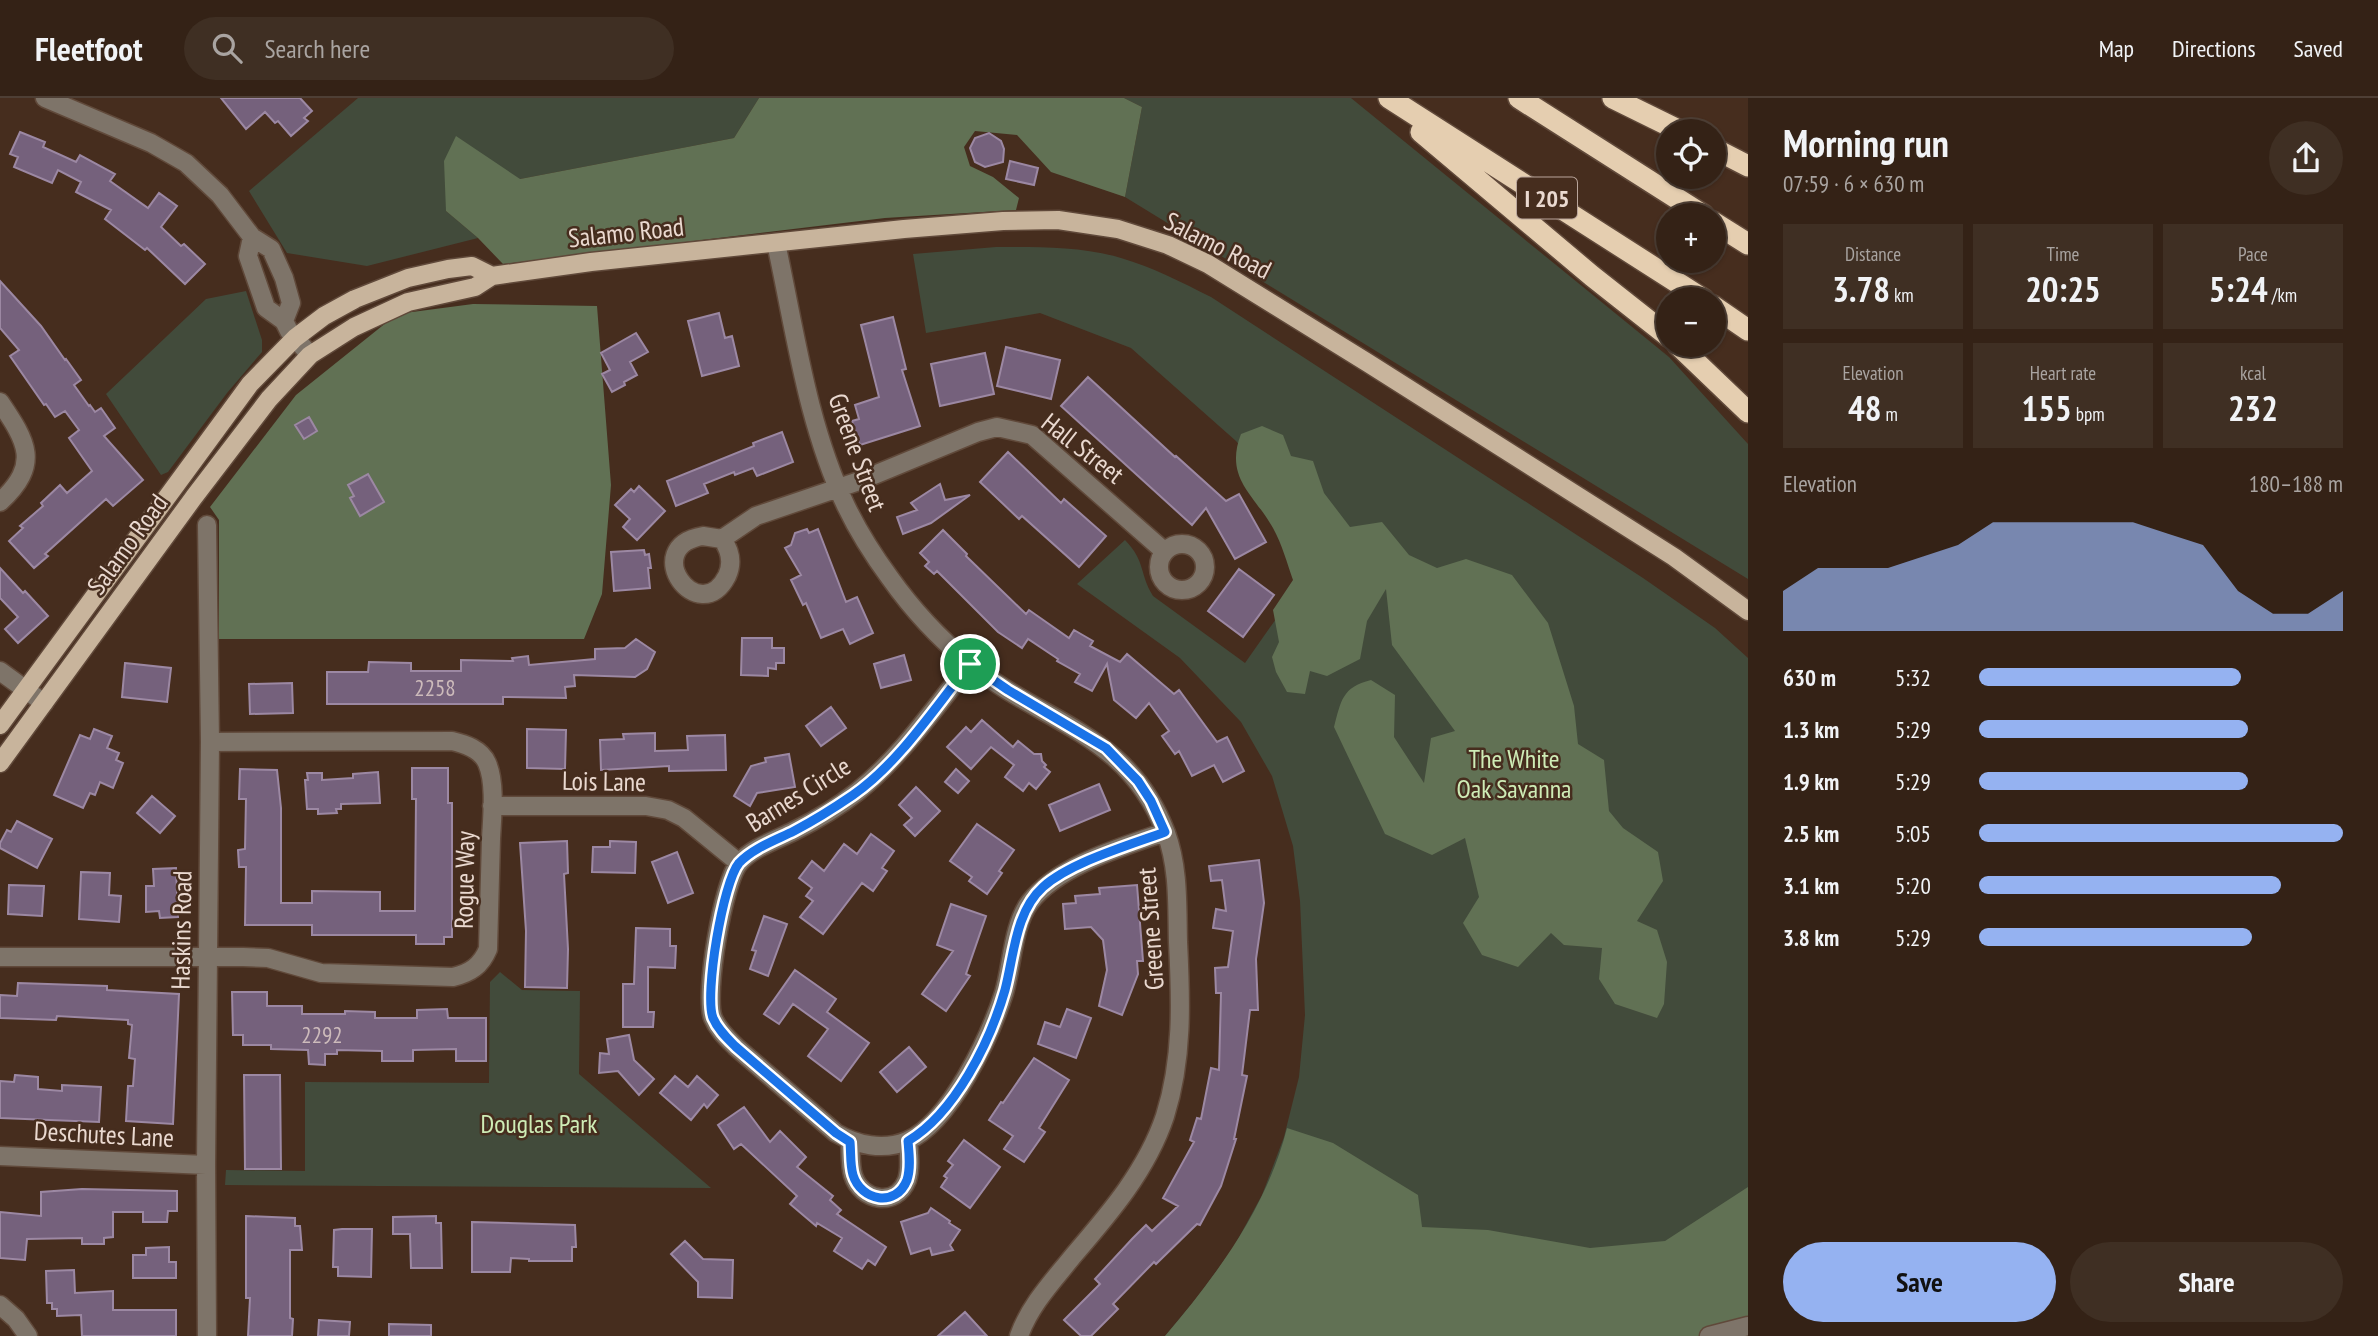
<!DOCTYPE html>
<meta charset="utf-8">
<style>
:root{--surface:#342216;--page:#3f2f23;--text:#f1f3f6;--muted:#a9a4a1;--line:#4e3f35;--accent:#95b2f1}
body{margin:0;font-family:"PT Sans Narrow",sans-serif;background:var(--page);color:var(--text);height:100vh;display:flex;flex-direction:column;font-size:26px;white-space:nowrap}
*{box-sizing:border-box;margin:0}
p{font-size:23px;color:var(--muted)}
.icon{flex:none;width:38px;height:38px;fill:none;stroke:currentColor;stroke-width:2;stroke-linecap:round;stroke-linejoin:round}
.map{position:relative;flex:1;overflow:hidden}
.sheet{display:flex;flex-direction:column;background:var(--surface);width:630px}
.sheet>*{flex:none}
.fabs{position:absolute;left:1656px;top:21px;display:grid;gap:14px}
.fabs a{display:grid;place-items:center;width:70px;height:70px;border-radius:50%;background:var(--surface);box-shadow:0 2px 5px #0004,0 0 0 2px var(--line);font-size:35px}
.pin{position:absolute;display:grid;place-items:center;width:60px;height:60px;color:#fff;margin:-30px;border:4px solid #fff;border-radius:50%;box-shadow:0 2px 7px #0007}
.round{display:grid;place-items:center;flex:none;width:74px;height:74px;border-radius:37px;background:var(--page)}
.headline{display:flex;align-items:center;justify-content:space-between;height:119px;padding:0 35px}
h1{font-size:38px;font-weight:700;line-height:52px}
.stats{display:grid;grid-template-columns:repeat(3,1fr);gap:10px;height:119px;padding:7px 35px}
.stats div{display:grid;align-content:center;border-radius:0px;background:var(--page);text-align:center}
.stats b{font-size:35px;font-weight:700}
.stats small{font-size:19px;font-weight:400}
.stats p{font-size:19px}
.chart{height:196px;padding:14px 35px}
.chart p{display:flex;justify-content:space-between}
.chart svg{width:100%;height:126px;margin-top:7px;fill:var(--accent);opacity:.7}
.primary-button{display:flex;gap:14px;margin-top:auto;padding:14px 35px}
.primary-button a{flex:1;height:80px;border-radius:42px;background:var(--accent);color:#111;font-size:28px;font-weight:700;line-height:80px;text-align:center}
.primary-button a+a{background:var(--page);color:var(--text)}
ul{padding:0 35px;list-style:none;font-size:23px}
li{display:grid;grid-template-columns:112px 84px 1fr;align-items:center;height:52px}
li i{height:18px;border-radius:9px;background:var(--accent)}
header{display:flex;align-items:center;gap:42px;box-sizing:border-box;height:98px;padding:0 35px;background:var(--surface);border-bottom:2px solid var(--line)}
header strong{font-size:33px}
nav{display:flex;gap:38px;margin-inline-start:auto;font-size:24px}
.search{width:490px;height:63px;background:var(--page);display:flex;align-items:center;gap:18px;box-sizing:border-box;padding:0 24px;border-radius:38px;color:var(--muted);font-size:26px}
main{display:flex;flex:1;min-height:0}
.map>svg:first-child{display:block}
</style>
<header>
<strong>Fleetfoot</strong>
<div class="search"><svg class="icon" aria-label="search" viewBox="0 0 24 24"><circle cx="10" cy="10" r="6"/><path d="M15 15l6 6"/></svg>Search here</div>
<nav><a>Map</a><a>Directions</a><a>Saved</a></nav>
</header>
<main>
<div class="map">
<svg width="1748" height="1238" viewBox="0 0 1748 1238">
<rect width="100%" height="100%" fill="#462d1e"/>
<path fill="#424b3b" d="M358 0H759L734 40 520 81 446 113 478 140 367 168 287 155 249 93Z
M1124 0H1351L1669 259 1748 346V481L1125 99 1142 9Z
M996 149C1037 149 1081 148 1121 160 1152 169 1181 184 1211 199L1643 480 1715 530 1748 560V1209L1681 1226 1601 1238H1165L1195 1202 1232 1152 1262 1097 1284 1039 1299 979 1305 917 1300 803 1293 748 1272 678 1241 624 1180 560 1077 486 1125 442C1146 464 1139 475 1153 498L1245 565 1285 508 1335 463 1236 343 1131 250 1040 215 926 235 913 156Z
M246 193 262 242V254L227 295 168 374 161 377 106 296 206 201Z
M500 874 522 892 580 893 579 976 711 1090 225 1087 226 1072 305 1073V984L489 985 490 884Z"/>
<path fill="#617154" d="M759 0H1124L1142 9 1125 99 1051 74 1017 37 975 33 964 49 970 68 993 79 1019 100 1016 112 885 120 503 166 478 140 446 113 444 63 456 38 520 81 734 40Z
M473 206 597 208 611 387 602 496 584 541H219V422L210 409 296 297 397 216Z
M1262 328 1283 337 1291 358 1313 363 1324 395 1350 429 1382 424 1409 457 1437 470 1466 461 1512 477 1548 525 1574 608 1578 646 1604 662 1609 713 1623 730 1658 754 1663 783 1637 823 1657 832 1667 864 1664 906 1657 920 1615 906 1599 881 1602 850 1564 847 1551 835 1518 869 1482 857 1463 825 1479 799 1465 740 1432 757 1385 736 1334 629C1341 603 1342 589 1371 582L1395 597 1394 639 1424 685 1431 640 1455 633 1392 547 1386 491 1367 523 1360 561 1327 578 1310 573 1305 596 1287 594 1276 574 1272 559 1279 544 1273 512 1293 482C1287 465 1282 446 1273 430 1254 396 1224 380 1241 336Z
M1287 1030 1333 1045 1418 1097 1422 1129 1488 1132 1590 1150 1665 1143 1748 1089V1238H1165C1217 1177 1267 1109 1287 1030Z"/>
<path fill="#75617c" stroke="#9c88a3" stroke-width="2" d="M221 0H300L312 13 304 20 308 23 291 38 278 23 275 25 265 14 246 31Z
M20 34 45 44 43 49 76 64 80 57 115 76 110 83 148 110 159 95 177 108 161 129 181 148 184 146 205 166 185 186 147 150 145 152 105 121 111 112 76 94 81 84 58 72 52 85 14 69 18 59 10 56Z
M989 35 1001 43 1004 51 1003 64 985 69 975 64 970 50 975 40Z
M1010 63 1038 70 1034 87 1006 81Z
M0 183 41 228 65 262 66 261 81 282 74 287 89 308 90 307 95 314 101 310 115 330 104 338 143 382 113 408 106 401 45 456 48 458 34 470 9 443 23 430 20 428 43 408 41 405 60 387 67 395 92 373 69 340 79 332 65 313 55 319 46 306 44 307 10 258 19 252 0 230Z
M719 215 725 240 732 238 739 268 702 278 688 223Z
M893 219 906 271 902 272 920 328 860 347 852 323 859 321 855 307 879 299 861 227Z
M636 235 648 254 630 264 637 277 624 284 625 287 612 294 602 276 610 272 601 255Z
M1006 249 1060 262 1051 301 997 288Z
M985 255 994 296 940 308 931 266Z
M1088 279 1175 359 1176 358 1226 403 1239 396 1266 444 1235 461 1206 410 1192 427 1061 308Z
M309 319 317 333 304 341 295 327Z
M782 334 793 364 757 378 753 370 735 377 734 374 704 386 708 395 676 408 667 383 754 348 753 345Z
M1008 354 1061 405 1064 401 1106 438 1079 469 1022 418 1019 421 980 384Z
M368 376 384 404 360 418 350 400 354 398 348 387Z
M940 386 945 402 970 397 931 425 903 436 897 419 917 412 911 405Z
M639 388 665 413 637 442 623 429 630 421 615 407 631 391 634 394Z
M807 431 809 435 818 431 846 504 857 499 873 535 850 546 843 531 821 540 806 505 803 507 791 482 801 477 785 450 791 447 795 435Z
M943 432 967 456 966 458 1026 516 1029 512 1069 540 1074 532 1093 543 1090 548 1120 564 1127 556 1174 596 1179 592 1217 644 1227 639 1244 673 1223 684 1214 667 1192 678 1179 653 1175 656 1162 638 1169 633 1149 605 1136 620 1114 602 1107 566 1092 593 1075 584 1080 576 1057 563 1058 561 1028 541 1022 550 998 534 937 473 934 476 925 468 929 464 920 455Z
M644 452 645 457 649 456 651 470H648L650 490 614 493 611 454Z
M0 470 23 495 25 493 48 518 18 545 5 531 18 519 0 500Z
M1239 471 1274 497 1243 539 1208 513Z
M742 540H772V550H784V565H776V571L768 570V578L741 577Z
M636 541 655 554 647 571 635 579 574 577 575 588 565 589 566 600 503 599V606H327V574H368L369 564 411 565V573H461V562L513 563 512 560 528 558 529 567 595 561V551L625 550Z
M904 557 911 582 881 590 874 566Z
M125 565 171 570 167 604 122 599Z
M292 585 293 615 250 616 249 586Z
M831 609 846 630 821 648 806 628Z
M982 622 1013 649 1018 643 1034 656H1041L1042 663 1046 667 1044 669 1050 674 1036 691 1029 685 1023 693 1005 679 1014 667 991 649 971 671 947 649 966 629 971 634Z
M94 631 112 638 107 650 119 655 116 662 123 665 113 690 100 684 95 697 90 695 83 710 54 697 80 637 90 641Z
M527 631 566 632 565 671 527 670Z
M655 635V653L688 652 687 638 725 637 726 672 669 673V668L601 672 600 642 624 641 623 636Z
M789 656 795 689 757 695 750 708 734 698 751 668 766 664 765 660Z
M412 670H448V705H452V839H444V846H416V837H312V827H245L246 769H239L238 752 245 751 246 701H239L240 671 277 672 281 710V805H312V793L380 794V813H415L416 701H412Z
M956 671 969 683 958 695 945 684Z
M378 674 380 705 341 706V711H336L337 715 318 716V711H307L305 682H308L307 675H322V682L353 680V676Z
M1099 686 1110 712 1060 733 1049 707Z
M916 689 940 713 915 738 904 727 912 720 899 707Z
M152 698 175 718 160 735 137 715Z
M17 723 52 741 37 770 0 750V745L7 732 11 734Z
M977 726 1014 752 999 773 1002 775 987 796 969 783 972 779 950 763Z
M871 736 894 753 882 770 887 773 873 793 862 785 823 836 800 819 813 803 806 798 812 790 799 780 812 763 824 773 844 746 857 756Z
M567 743 568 775 564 776 568 851 567 890 525 889 526 833 520 745Z
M610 743 636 744 635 775 592 774 593 749H610Z
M677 754 693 795 668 805 652 764Z
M1259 762 1264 805 1256 861 1258 912H1250L1242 977 1247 978 1234 1041H1236L1221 1088 1200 1127 1197 1126 1156 1166 1154 1164 1113 1206 1118 1211 1091 1238H1081L1064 1222 1100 1186 1095 1181 1132 1141 1146 1127 1152 1133 1178 1108 1163 1100 1194 1044 1190 1042 1197 1020 1201 1021 1211 970 1219 972 1221 895H1216L1215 870 1228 869 1233 833 1213 830 1216 811 1226 813 1222 782 1211 783 1209 768Z
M176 770 178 819 160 820 159 813 146 814V788H154L153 771Z
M81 774 110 775 109 797 121 798 119 824 79 821Z
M9 787 44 788 42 818 8 816Z
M1137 787 1143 863H1137L1138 876 1122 917 1099 908 1107 872 1103 842 1091 829 1065 831 1063 806 1076 805 1075 798 1100 796 1099 790Z
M951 806 986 818 966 876 970 878 946 913 922 896 953 853 937 847Z
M764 818 787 826 768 878 750 871 756 853 752 852Z
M636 830 670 831V848H676L675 870 648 869V914H654L653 929H623V886H634Z
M795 872 836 901 827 914 869 945 841 983 808 958 828 931 793 906 779 926 764 916Z
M18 885 107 888V892L179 896 173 1026 126 1023 128 988H133L135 961 129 960 132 927 128 926V922L57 918 56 922 0 920V897L17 898Z
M232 894H267V908H302V916H345V913L375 914V920H417V912L447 911 448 920H486V963H456V951L413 952V963H382V953L337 952V956H325V967L309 966 308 952 271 951V947H243V937H233Z
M1067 911 1091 920 1076 960 1038 946 1045 924 1060 929Z
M629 937 634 962 654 981 639 997 618 973 599 975 600 955 609 956 607 941Z
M909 949 926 969 897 994 880 974Z
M1034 960 1069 982 1039 1030 1045 1034 1024 1064 1004 1051 1013 1038 989 1022 1001 1004 1003 1005Z
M15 977 38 979V991L62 993V987L101 989 99 1024 0 1020V983L14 984Z
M244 977H280L281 1071H245Z
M675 978 688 989 697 978 718 997 707 1010 704 1006 691 1022 660 995Z
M744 1009 770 1044 780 1033 806 1059 797 1069 833 1098 830 1102 841 1112 837 1116 886 1149 875 1167 868 1162 862 1171 834 1153 842 1140 817 1125 816 1128 790 1106 797 1098 741 1046 734 1051 718 1027Z
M964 1042 1000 1069 970 1110 941 1089 947 1080 944 1078 953 1067 948 1063Z
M82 1091 177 1093V1113H168L167 1124H143V1114H113V1139L104 1140V1146H82V1140L27 1141 25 1162 0 1160V1114L41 1118V1094Z
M931 1110 950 1123 949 1125 960 1132 950 1147 953 1152 932 1157 930 1150 911 1156 901 1124 928 1115Z
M246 1118 295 1120V1128H300L302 1152H290V1220L293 1221 292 1238H248L250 1200H246Z
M436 1118V1125H441L442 1170H411L410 1136H393V1119Z
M472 1124 575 1127 576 1149H572V1163H529V1161L511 1160 510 1174H472Z
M342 1131H372L371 1179 338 1178V1169H333L334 1132Z
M685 1143 703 1161 733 1162 732 1200 698 1199V1184L671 1156Z
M169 1149V1164H176V1180H133V1157H146V1150Z
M74 1172 75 1195 113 1193V1212H176V1238H82L81 1217 57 1218V1211H52V1205H47L46 1173Z
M965 1214 987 1238H938Z
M319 1222 350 1224 349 1238H318Z
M389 1226 431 1227V1238H389Z"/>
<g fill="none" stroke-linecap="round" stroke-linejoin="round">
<g stroke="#60493a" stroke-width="21">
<path id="minor" d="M45 0 151 45 186 65 220 97 252 139 271 151 284 180 291 205 284 223
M252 139 248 158 266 210 284 223 289 233 310 257
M776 145C795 232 807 326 846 408 858 433 873 457 890 480 912 511 940 541 969 565 1043 626 1128 634 1166 735 1179 770 1177 808 1178 844 1181 903 1183 961 1165 1018 1147 1072 1110 1115 1073 1158 1053 1183 1030 1207 1019 1238
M0 304C27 344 41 366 0 404
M207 427 210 644 206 1067 207 1238
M703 438 722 441C730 452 733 465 727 478 699 532 638 449 703 438Z
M722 441 756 418 862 382 978 334 997 329 1032 337 1164 453
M1159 469a23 23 0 1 1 46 0a23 23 0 1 1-46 0Z
M970 566C935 609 901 659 857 694 838 709 816 722 794 733 776 742 752 750 739 765 723 784 704 897 713 920 718 932 728 941 736 949L836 1035C857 1047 883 1053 907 1043 951 1024 990 938 1004 895 1012 868 1013 826 1030 804 1059 767 1122 749 1165 734
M0 573 44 605
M492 708H646L668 712 684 720 739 765
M0 859H243L268 860 321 875 453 879C470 875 481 868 488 851 489 814 490 778 491 741 492 720 496 685 487 665 481 651 465 646 452 643L210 644
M850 1044C851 1054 850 1067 853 1077 861 1103 896 1110 907 1082 911 1070 909 1055 908 1043
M0 1058 206 1067
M0 1207 16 1221 28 1238
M1709 1238 1748 1228"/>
</g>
<g stroke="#60493a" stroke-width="21">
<path id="major" d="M0 627 250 286 295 240 324 218 355 201 408 180 448 171 472 168 492 178
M0 665 194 399 269 301 310 257 354 229 408 204 475 189 492 178 591 164 904 131 1003 123 1058 122 1118 131 1168 147 1208 166 1368 265 1674 459 1748 513"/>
</g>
<g stroke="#60493a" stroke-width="24">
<path id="highway" d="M1389 0 1703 201
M1519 0 1703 117
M1613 0 1680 33
M1421 34 1592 178 1668 238
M1713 50 1748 68
M1713 124 1748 146
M1713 208 1748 232
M1678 247 1748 314"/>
</g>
<use href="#minor" stroke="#7e7469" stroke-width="18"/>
<use href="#major" stroke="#c8b49c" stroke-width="18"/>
<use href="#highway" stroke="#e5ceb0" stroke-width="21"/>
</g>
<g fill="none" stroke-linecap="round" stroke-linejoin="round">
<g stroke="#fff" stroke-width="14">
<path id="route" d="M970 566 1008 592 1106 650 1138 683 1151 703 1165 734C1130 747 1071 764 1043 789 1015 814 1014 858 1005 892 990 944 955 1015 908 1043 909 1055 911 1070 907 1082 896 1110 861 1103 853 1077 850 1067 851 1055 850 1044L836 1035 736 949C728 941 718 932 713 920 704 897 723 784 739 765 753 750 776 742 794 733 815 722 834 710 853 697 899 665 935 609 970 566Z"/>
</g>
<use href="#route" stroke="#1a73e8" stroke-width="9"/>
</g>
<g text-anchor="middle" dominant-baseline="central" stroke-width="5" stroke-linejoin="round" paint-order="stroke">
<g font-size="23" fill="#cdbbbb">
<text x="435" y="589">2258</text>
<text x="322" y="936">2292</text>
</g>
<rect fill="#462d1e" stroke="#b9a59b" stroke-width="2" x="1517" y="79.5" width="60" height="41" rx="5"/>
<g font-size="24" font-weight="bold" fill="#ead9d0">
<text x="1547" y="100">I 205</text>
</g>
<g font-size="26" fill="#ead9d0" stroke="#462d1e">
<text transform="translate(626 134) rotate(-6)">Salamo Road</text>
<text transform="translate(1218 147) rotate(27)">Salamo Road</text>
<text transform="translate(1083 350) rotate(38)">Hall Street</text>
<text transform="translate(858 354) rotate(70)">Greene Street</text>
<text transform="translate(127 446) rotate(-54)">Salamo Road</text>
<text transform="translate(604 683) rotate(1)">Lois Lane</text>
<text transform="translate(798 696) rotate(-32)">Barnes Circle</text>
<text transform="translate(464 782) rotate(-89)">Rogue Way</text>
<text transform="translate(1150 831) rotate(-94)">Greene Street</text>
<text transform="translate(181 832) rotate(-89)">Haskins Road</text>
<text transform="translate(104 1036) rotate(3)">Deschutes Lane</text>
</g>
<g font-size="26" fill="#ceecb6" stroke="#462d1e">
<text x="1514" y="660">The White<tspan x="1514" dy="30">Oak Savanna</tspan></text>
<text x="539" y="1025">Douglas Park</text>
</g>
</g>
</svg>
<div class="fabs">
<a><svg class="icon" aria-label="locate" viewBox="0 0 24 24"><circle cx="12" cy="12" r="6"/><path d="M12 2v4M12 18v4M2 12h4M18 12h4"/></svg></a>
<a>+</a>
<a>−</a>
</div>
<div class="pin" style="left:970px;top:566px;background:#1e9e55"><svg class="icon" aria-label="arrive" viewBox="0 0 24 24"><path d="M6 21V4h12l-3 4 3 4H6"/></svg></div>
</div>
<section class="sheet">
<div class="headline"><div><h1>Morning run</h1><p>07:59 · 6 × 630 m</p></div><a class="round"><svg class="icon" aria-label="share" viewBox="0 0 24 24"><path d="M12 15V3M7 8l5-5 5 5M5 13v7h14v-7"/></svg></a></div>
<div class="stats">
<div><p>Distance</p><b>3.78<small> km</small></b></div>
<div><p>Time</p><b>20:25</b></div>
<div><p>Pace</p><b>5:24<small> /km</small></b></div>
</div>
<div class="stats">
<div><p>Elevation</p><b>48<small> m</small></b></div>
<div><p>Heart rate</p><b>155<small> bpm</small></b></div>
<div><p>kcal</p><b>232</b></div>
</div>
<div class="chart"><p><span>Elevation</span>180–188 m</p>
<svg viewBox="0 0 160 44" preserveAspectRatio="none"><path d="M0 44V30L10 22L20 22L30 22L40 18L50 14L60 6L70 6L80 6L90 6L100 6L110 10L120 14L130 30L140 38L150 38L160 30V44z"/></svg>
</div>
<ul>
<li><b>630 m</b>5:32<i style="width:72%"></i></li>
<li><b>1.3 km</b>5:29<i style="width:74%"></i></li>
<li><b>1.9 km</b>5:29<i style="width:74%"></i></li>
<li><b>2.5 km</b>5:05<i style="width:100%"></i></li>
<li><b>3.1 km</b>5:20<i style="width:83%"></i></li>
<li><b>3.8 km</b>5:29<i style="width:75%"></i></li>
</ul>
<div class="primary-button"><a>Save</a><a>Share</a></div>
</section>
</main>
